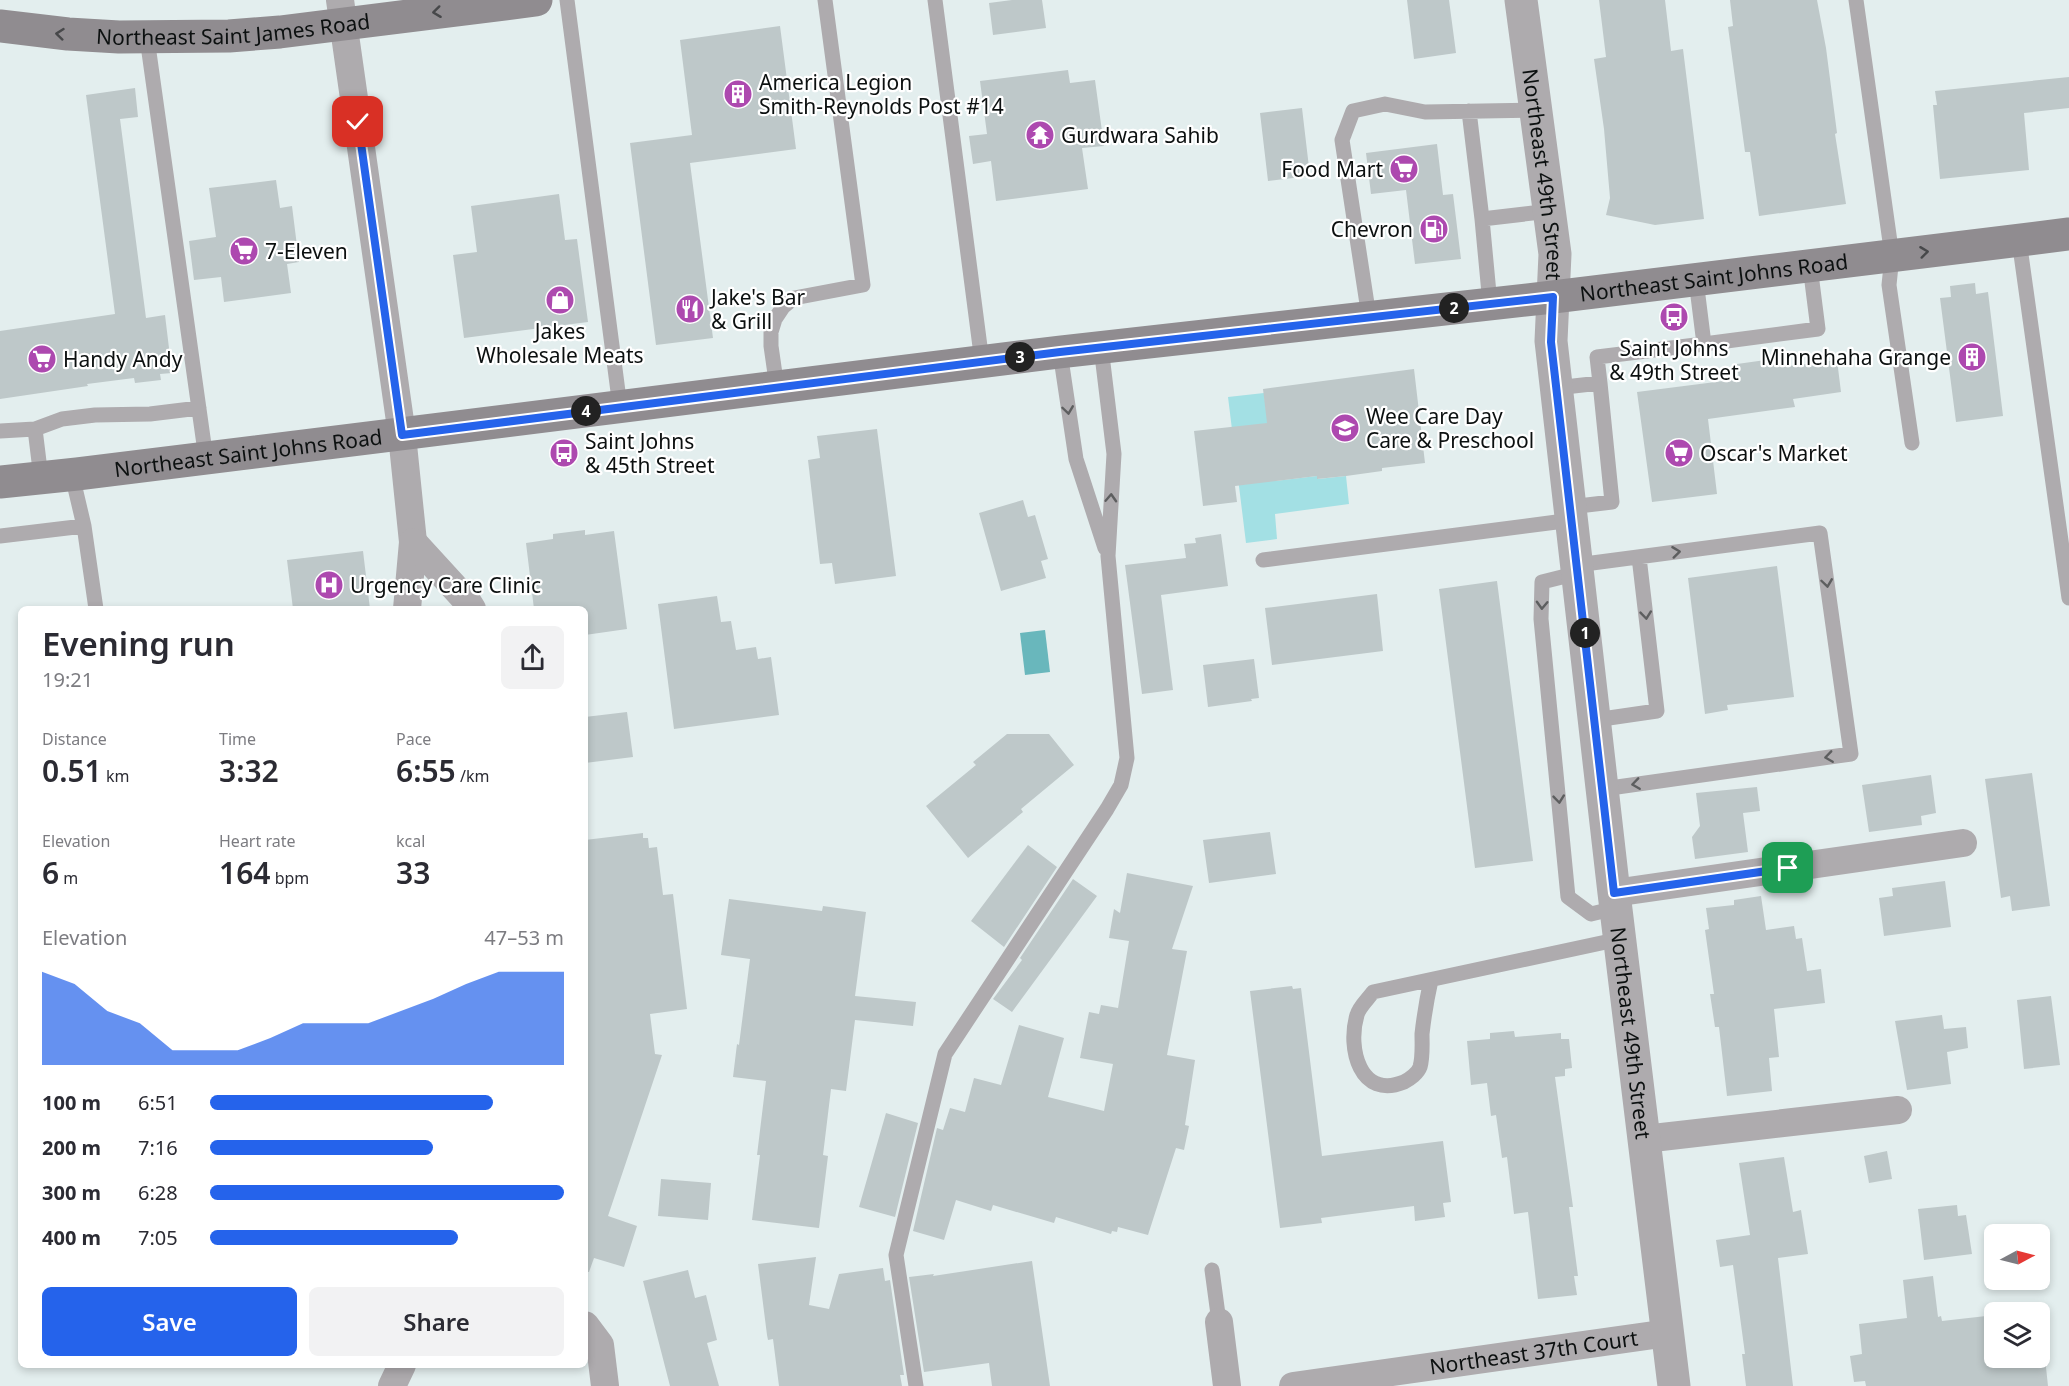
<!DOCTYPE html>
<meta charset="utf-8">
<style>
:root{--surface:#fff;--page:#f2f2f3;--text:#2b2b33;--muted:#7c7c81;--accent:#2563eb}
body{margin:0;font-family:"Noto Sans",sans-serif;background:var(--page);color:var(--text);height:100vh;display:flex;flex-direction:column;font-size:22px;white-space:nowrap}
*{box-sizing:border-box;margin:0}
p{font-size:20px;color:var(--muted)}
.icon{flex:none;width:33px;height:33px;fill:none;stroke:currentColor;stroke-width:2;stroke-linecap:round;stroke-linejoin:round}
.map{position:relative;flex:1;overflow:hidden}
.details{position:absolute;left:18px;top:606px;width:570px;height:762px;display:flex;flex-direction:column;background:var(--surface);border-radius:9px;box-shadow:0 3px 9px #0003}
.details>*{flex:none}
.needle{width:39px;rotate:83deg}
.fabs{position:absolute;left:1984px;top:1224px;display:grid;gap:12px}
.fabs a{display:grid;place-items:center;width:66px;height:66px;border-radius:9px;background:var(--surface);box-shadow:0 3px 9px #0003;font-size:30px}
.pin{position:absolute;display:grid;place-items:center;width:51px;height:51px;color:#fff;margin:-26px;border-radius:12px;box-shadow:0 3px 9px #0006}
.km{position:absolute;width:30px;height:30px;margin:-15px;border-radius:50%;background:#222;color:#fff;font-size:16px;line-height:30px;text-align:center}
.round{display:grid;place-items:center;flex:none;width:63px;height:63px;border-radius:9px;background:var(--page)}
.head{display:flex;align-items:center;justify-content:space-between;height:102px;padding:0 24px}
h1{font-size:33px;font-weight:600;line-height:45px}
.figures{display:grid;grid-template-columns:repeat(3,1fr);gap:9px;height:102px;padding:6px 24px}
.figures div{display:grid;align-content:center}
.figures b{font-size:30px;font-weight:600}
.figures small{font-size:16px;font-weight:400}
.figures p{font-size:16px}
.chart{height:168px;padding:12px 24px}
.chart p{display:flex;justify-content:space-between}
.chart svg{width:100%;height:108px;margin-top:6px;fill:var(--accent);opacity:.7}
.cta{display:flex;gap:12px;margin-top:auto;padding:12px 24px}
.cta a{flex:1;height:69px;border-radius:9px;background:var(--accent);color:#fff;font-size:24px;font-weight:600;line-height:69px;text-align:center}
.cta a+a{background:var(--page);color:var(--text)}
ul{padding:0 24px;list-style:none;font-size:20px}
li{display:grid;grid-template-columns:96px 72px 1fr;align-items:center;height:45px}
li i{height:15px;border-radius:8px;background:var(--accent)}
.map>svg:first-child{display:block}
</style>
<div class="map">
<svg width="2069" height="1386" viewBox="0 0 2069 1386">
<rect width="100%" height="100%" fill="#e3eeee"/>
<path fill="#a3e0e4" d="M1264 393 1275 481 1317 476 1318 479 1346 476 1349 504 1275 514 1277 539 1246 543 1228 397Z"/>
<path fill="#69b7bc" d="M1045 630 1050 672 1025 675 1020 633Z"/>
<path fill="#bec8c9" d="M1012 0H1042L1046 28 993 35 989 3Z
M1407 0H1449L1456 53 1414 59Z
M1599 0H1665L1671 51 1683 49 1704 219 1655 225 1606 215 1610 198 1604 129 1594 59 1606 57Z
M1730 0H1817L1826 48 1837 133 1835 134 1846 204 1759 216 1750 152H1745L1728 27 1733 26Z
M780 26 796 149 690 163 713 338 656 345 630 143 692 135 680 40Z
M1068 70 1070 83 1095 80 1104 146 1082 148 1088 189 996 201 991 161 973 164 969 136 987 134 980 81Z
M2069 77V108L2024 113 2029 170 1940 179 1933 105H1937L1935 91Z
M135 88 138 117 120 119 146 318 165 315 172 373 160 374 161 380 135 383 134 378 87 384 88 386 0 399V331L115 314 86 95Z
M1302 108 1310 176 1268 181 1260 113Z
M1437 144 1443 195 1453 194 1461 259 1415 264 1406 190 1371 194 1366 153Z
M276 180 280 208 292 206 299 262 287 264 291 293 224 302 221 277 194 280 189 241 216 237 209 188Z
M559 194 565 240 577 239 588 322 464 338 453 255 477 252 471 206Z
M1975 283 1976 294 1988 292 2003 416 1956 422 1940 298 1951 297 1950 286Z
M1788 357 1789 366 1837 360 1841 392 1793 399 1795 407 1708 419 1717 494 1652 502 1637 392 1739 379 1737 364Z
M1414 369 1425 463 1382 468V471L1346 476 1317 479V476L1235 486 1237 502 1203 506 1194 431 1267 423 1263 389Z
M877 429 896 576 835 584 832 563 820 564 808 460 820 458 817 436Z
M1023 500 1028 517 1035 515 1048 559 1041 561 1046 578 1001 591 979 513Z
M585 530V535L614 531 627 629 585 635V609H534L526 543 553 539V534Z
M1221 534 1228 586 1161 595 1173 690 1142 694 1125 565 1186 558 1184 544 1196 543 1195 538Z
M363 551 370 609H293L287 560Z
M1777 566 1794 697 1727 705 1728 710 1705 714 1688 578Z
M1497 581 1533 861 1475 868 1439 589Z
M1377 594 1383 651 1272 665 1265 608Z
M717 596 721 622 731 621 736 650 756 647 758 659 771 657 779 715 674 729 658 604Z
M1254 659 1259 698 1251 699 1252 701 1208 707 1203 665Z
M627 712 633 757 585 763V717Z
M1007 734H1049L1074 765 1021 809 1023 812 968 858 926 806 976 765 973 762Z
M2032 773 2050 906 2012 911 2010 896 2001 898 1985 779Z
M1931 775 1936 813 1921 816 1922 825 1869 832 1862 785Z
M1757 787 1760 811 1743 813 1748 852 1695 859 1692 837 1700 826 1696 793Z
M1270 832 1276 874 1209 883 1203 840Z
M643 833V838H648L649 848 657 847 663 895 673 894 687 1009 650 1014 655 1054 662 1055 608 1216 637 1226 624 1267 594 1258 589 1272H585V840Z
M1028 845 1057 867 1004 947 971 921Z
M1127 873 1193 886 1172 949 1187 951 1167 1055 1195 1060 1185 1125 1189 1126 1184 1150 1176 1148 1148 1235 1118 1227 1117 1232 1112 1231 1111 1234 1056 1217 1054 1223 993 1205 991 1211 956 1200 944 1240 913 1231 937 1128 943 1130 950 1108 965 1112 974 1078 1001 1085 1019 1025 1064 1038 1048 1097 1104 1111 1113 1064 1080 1058 1089 1012 1099 1014 1101 1005 1118 1008 1129 941 1109 938 1114 909 1120 913Z
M1073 879 1097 896 1012 1012 993 999 1022 960 1020 958Z
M1945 881 1951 927 1884 936 1879 898 1893 896 1892 888Z
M1761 896 1766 930 1794 926 1796 939 1802 938 1807 971 1821 969 1825 1003 1774 1009 1779 1057 1769 1058 1772 1091 1727 1096 1719 1027H1715L1710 994H1714L1705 930 1709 929 1706 908 1734 905V900Z
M729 899 822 911 823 906 866 912 855 996 916 1002 913 1026 855 1020 846 1091 831 1089 823 1155 828 1156 819 1228 752 1220 760 1155H757L766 1081 733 1077 737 1044 739 1045 750 959 721 955Z
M1292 986 1293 989 1301 988 1322 1156 1443 1141 1451 1202 1443 1203 1445 1217 1415 1221 1414 1206 1321 1218 1322 1223 1280 1228 1250 991Z
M2051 996 2060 1065 2024 1069 2017 1000Z
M1942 1015 1944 1029 1966 1027 1968 1048 1947 1052 1951 1084 1907 1090 1895 1021Z
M1514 1031 1515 1037 1561 1033V1039H1569L1572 1068 1565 1069V1076L1555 1077 1573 1207H1569L1578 1276H1574L1577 1295 1538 1299 1528 1212 1514 1214 1507 1157 1502 1158 1496 1115 1491 1116 1487 1083 1471 1085 1467 1041 1490 1039V1033Z
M886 1113 918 1123 895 1217 859 1207Z
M1887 1151 1892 1179 1869 1183 1864 1156Z
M1784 1157 1793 1212 1801 1210 1808 1254 1778 1258 1793 1386H1746L1742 1354H1745L1733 1265 1720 1267 1716 1240 1750 1235 1739 1163Z
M661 1179 711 1183 708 1220 658 1216Z
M1957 1205 1958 1216 1966 1215 1972 1254 1924 1260 1918 1209Z
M816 1257 809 1305 829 1309 839 1274 883 1268 885 1281 890 1280 904 1375H900L902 1386H779L773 1339 768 1340 767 1335 758 1264Z
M1032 1261 1050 1386H992L989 1363 924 1372 909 1277 934 1274 933 1276Z
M688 1270 695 1298 706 1295 717 1340 707 1343 719 1386H670L643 1281Z
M1933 1276 1938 1317 1941 1316 1942 1321 1995 1315V1358H2045L2048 1386H1866L1865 1381 1854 1382 1850 1356 1862 1354 1859 1324 1907 1318 1903 1280Z"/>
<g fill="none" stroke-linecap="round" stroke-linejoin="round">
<path stroke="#aeabae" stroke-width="15" d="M567 0 620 407
M935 0 982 362
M1856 0 1892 256 1889 285 1912 443
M147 38 206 459
M1469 111 1482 219 1550 211
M1482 219 1490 304
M2019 240 2069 598
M1369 317 1342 140 1353 111 1385 104 1425 112 1536 110
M1704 344 1818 329 1810 266
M1060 352 1076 459 1105 548
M1600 383 1597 357 1704 344 1696 280
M777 388 771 346V332L775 319 783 307 794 298 863 285 825 0
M1556 388 1600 383 1612 502 1570 507
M0 431 35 429
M41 478 35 429 62 419 95 415 150 414 199 408
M84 526 96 609
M0 536 84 526 72 475
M1263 560 1572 520
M1577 565 1820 533 1851 754 1603 789
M1578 573 1542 582 1541 619 1568 897 1591 914 1616 908
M1595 720 1657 711 1639 557
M1431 980C1427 998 1424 1016 1422 1034 1422 1044 1423 1057 1420 1067 1418 1073 1410 1079 1404 1082 1360 1100 1347 1048 1357 1015 1359 1007 1368 999 1373 992L1620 939
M1212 1270 1219 1322
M916 1386 896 1255 945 1054 1107 809 1121 785 1127 758 1108 556 1114 454 1101 347"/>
<g stroke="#aeabae" stroke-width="28">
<path d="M340 0 402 435 413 542 407 609"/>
<path d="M413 542 467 601 472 609"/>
<path d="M1614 893 1963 843"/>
<path d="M1644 1139 1898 1110"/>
<path d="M1219 1322 1227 1386"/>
<path d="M585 1325 600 1345 605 1386"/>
<path d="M392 1386 402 1365"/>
<path id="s1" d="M1293 1386 1668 1333"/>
</g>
<path stroke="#aeabae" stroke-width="33" id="s2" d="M1521 0 1555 254 1551 341 1614 893 1674 1386"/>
<g stroke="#908c90" stroke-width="33">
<path id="s3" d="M0 26 68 34 119 37 229 36 280 32 536 0"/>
<path id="s4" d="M0 482 77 474 1060 352 1553 297 2069 234"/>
</g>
</g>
<defs><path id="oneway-chevron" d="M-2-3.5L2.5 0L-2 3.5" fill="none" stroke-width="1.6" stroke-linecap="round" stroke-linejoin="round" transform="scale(1.5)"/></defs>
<g stroke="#47484a">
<use href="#oneway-chevron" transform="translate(437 12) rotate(173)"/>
<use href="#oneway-chevron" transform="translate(60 34) rotate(-174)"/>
<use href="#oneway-chevron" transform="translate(1924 252) rotate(-7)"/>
</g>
<g stroke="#5d5e5f">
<use href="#oneway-chevron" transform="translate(1068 410) rotate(82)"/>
<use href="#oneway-chevron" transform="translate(1111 498) rotate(-87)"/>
<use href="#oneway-chevron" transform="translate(1676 552) rotate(-7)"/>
<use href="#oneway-chevron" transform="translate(1827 583) rotate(82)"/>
<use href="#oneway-chevron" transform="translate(1542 605) rotate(92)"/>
<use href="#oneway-chevron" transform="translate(1646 615) rotate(84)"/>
<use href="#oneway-chevron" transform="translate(1829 757) rotate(172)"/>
<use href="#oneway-chevron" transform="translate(1636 784) rotate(172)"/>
<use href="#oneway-chevron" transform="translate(1559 799) rotate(84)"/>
</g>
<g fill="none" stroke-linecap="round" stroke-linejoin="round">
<g stroke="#fff" stroke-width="12">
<path id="route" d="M358 122 402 435 1060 352 1553 297 1551 342 1614 893 1788 868"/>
</g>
<use href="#route" stroke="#2563eb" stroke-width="8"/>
</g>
<defs>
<g id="building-disc" transform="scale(1.5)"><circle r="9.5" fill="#ad49af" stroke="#fff"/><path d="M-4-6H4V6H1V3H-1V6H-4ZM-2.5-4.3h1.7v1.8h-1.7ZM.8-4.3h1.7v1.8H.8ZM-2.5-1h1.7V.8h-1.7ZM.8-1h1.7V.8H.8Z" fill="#fff"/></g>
<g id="temple-disc" transform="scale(1.5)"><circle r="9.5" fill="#ad49af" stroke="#fff"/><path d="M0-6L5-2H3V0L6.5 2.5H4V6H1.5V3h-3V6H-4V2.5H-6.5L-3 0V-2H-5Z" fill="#fff"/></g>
<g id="supermarket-disc" transform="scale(1.5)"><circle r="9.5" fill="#ad49af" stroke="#fff"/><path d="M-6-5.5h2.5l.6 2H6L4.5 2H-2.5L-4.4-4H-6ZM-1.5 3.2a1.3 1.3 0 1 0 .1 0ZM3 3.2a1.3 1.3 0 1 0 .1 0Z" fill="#fff"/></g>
<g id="fuel-disc" transform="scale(1.5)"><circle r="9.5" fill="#ad49af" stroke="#fff"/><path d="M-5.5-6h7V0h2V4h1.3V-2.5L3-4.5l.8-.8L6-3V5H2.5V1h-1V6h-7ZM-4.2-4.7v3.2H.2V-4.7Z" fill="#fff"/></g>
<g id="shop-disc" transform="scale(1.5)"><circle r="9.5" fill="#ad49af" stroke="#fff"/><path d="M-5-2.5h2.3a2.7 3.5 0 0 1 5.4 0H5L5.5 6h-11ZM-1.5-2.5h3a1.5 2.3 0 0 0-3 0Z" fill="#fff"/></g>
<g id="restaurant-disc" transform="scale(1.5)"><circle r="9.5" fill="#ad49af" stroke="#fff"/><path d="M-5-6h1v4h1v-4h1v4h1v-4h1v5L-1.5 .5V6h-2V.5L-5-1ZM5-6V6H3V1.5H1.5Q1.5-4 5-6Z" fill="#fff"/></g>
<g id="bus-disc" transform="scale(1.5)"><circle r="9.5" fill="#ad49af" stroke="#fff"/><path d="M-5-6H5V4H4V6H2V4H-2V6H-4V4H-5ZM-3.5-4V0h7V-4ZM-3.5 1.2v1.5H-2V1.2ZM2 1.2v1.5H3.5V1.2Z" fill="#fff"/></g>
<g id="school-disc" transform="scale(1.5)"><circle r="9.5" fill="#ad49af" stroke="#fff"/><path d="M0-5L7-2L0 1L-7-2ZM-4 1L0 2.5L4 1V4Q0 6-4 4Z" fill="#fff"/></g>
<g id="hospital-disc" transform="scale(1.5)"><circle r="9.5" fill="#ad49af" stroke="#fff"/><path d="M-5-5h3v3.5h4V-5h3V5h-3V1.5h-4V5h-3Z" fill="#fff"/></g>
</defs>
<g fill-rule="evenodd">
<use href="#building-disc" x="738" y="94"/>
<use href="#temple-disc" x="1040" y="135"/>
<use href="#supermarket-disc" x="1404" y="169"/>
<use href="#fuel-disc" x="1434" y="229"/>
<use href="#supermarket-disc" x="244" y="251"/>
<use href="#shop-disc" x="560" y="300"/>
<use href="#restaurant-disc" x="690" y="309"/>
<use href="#bus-disc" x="1674" y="317"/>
<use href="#building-disc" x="1972" y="357"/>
<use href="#supermarket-disc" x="42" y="359"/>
<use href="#school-disc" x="1345" y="428"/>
<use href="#bus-disc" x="564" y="453"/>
<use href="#supermarket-disc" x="1679" y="453"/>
<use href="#hospital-disc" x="329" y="585"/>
</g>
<g text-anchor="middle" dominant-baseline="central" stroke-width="4.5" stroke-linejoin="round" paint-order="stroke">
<g font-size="21" fill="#0c1010" stroke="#fff">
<text stroke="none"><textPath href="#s3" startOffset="234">Northeast Saint James Road</textPath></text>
<text stroke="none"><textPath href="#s2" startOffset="176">Northeast 49th Street</textPath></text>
<text stroke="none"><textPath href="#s4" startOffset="1726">Northeast Saint Johns Road</textPath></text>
<text stroke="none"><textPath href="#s4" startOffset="250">Northeast Saint Johns Road</textPath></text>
<text stroke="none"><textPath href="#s2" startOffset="1040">Northeast 49th Street</textPath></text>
<text stroke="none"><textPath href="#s1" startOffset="243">Northeast 37th Court</textPath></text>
</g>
<g font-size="21" fill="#0c1010" stroke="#fff" text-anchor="start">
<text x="759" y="82">America Legion<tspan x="759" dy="24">Smith-Reynolds Post #14</tspan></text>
<text x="1061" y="135">Gurdwara Sahib</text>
<text x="1383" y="169" text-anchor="end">Food Mart</text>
<text x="1413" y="229" text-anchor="end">Chevron</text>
<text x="265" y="251">7-Eleven</text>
<text x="711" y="297">Jake's Bar<tspan x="711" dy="24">&amp; Grill</tspan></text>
<text x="560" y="331" text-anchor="middle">Jakes<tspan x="560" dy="24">Wholesale Meats</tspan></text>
<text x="1674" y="348" text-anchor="middle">Saint Johns<tspan x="1674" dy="24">&amp; 49th Street</tspan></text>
<text x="1951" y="357" text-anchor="end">Minnehaha Grange</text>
<text x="63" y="359">Handy Andy</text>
<text x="1366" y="416">Wee Care Day<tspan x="1366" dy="24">Care &amp; Preschool</tspan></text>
<text x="585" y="441">Saint Johns<tspan x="585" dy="24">&amp; 45th Street</tspan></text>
<text x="1700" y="453">Oscar's Market</text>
<text x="350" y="585">Urgency Care Clinic</text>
</g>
</g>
</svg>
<div class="fabs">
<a><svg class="needle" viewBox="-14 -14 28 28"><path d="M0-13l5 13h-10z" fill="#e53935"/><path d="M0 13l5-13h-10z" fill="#7c7c81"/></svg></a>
<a><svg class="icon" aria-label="layers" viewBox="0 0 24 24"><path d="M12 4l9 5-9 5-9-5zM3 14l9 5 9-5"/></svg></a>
</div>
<div class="pin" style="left:1788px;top:868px;background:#1e9e55"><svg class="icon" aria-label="arrive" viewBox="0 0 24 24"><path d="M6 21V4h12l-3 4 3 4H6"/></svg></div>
<div class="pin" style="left:358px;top:122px;background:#d93025"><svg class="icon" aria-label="check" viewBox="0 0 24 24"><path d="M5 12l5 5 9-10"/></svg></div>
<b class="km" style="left:1585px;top:633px">1</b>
<b class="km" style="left:1454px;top:308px">2</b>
<b class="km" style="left:1020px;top:357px">3</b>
<b class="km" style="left:586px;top:411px">4</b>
<section class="details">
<div class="head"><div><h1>Evening run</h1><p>19:21</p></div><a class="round"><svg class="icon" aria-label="share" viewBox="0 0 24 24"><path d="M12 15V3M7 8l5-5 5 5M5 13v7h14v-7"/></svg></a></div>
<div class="figures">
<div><p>Distance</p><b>0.51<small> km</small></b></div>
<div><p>Time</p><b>3:32</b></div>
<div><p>Pace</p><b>6:55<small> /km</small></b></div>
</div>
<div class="figures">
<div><p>Elevation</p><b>6<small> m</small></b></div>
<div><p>Heart rate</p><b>164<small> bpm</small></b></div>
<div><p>kcal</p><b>33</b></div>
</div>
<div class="chart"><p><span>Elevation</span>47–53 m</p>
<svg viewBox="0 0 160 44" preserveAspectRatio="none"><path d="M0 44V6L10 11L20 22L30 27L40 38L50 38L60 38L70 33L80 27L90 27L100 27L110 22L120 17L130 11L140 6L150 6L160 6V44z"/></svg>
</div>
<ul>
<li><b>100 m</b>6:51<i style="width:80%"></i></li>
<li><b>200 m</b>7:16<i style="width:63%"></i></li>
<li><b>300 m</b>6:28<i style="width:100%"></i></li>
<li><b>400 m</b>7:05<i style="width:70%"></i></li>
</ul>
<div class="cta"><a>Save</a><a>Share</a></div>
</section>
</div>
